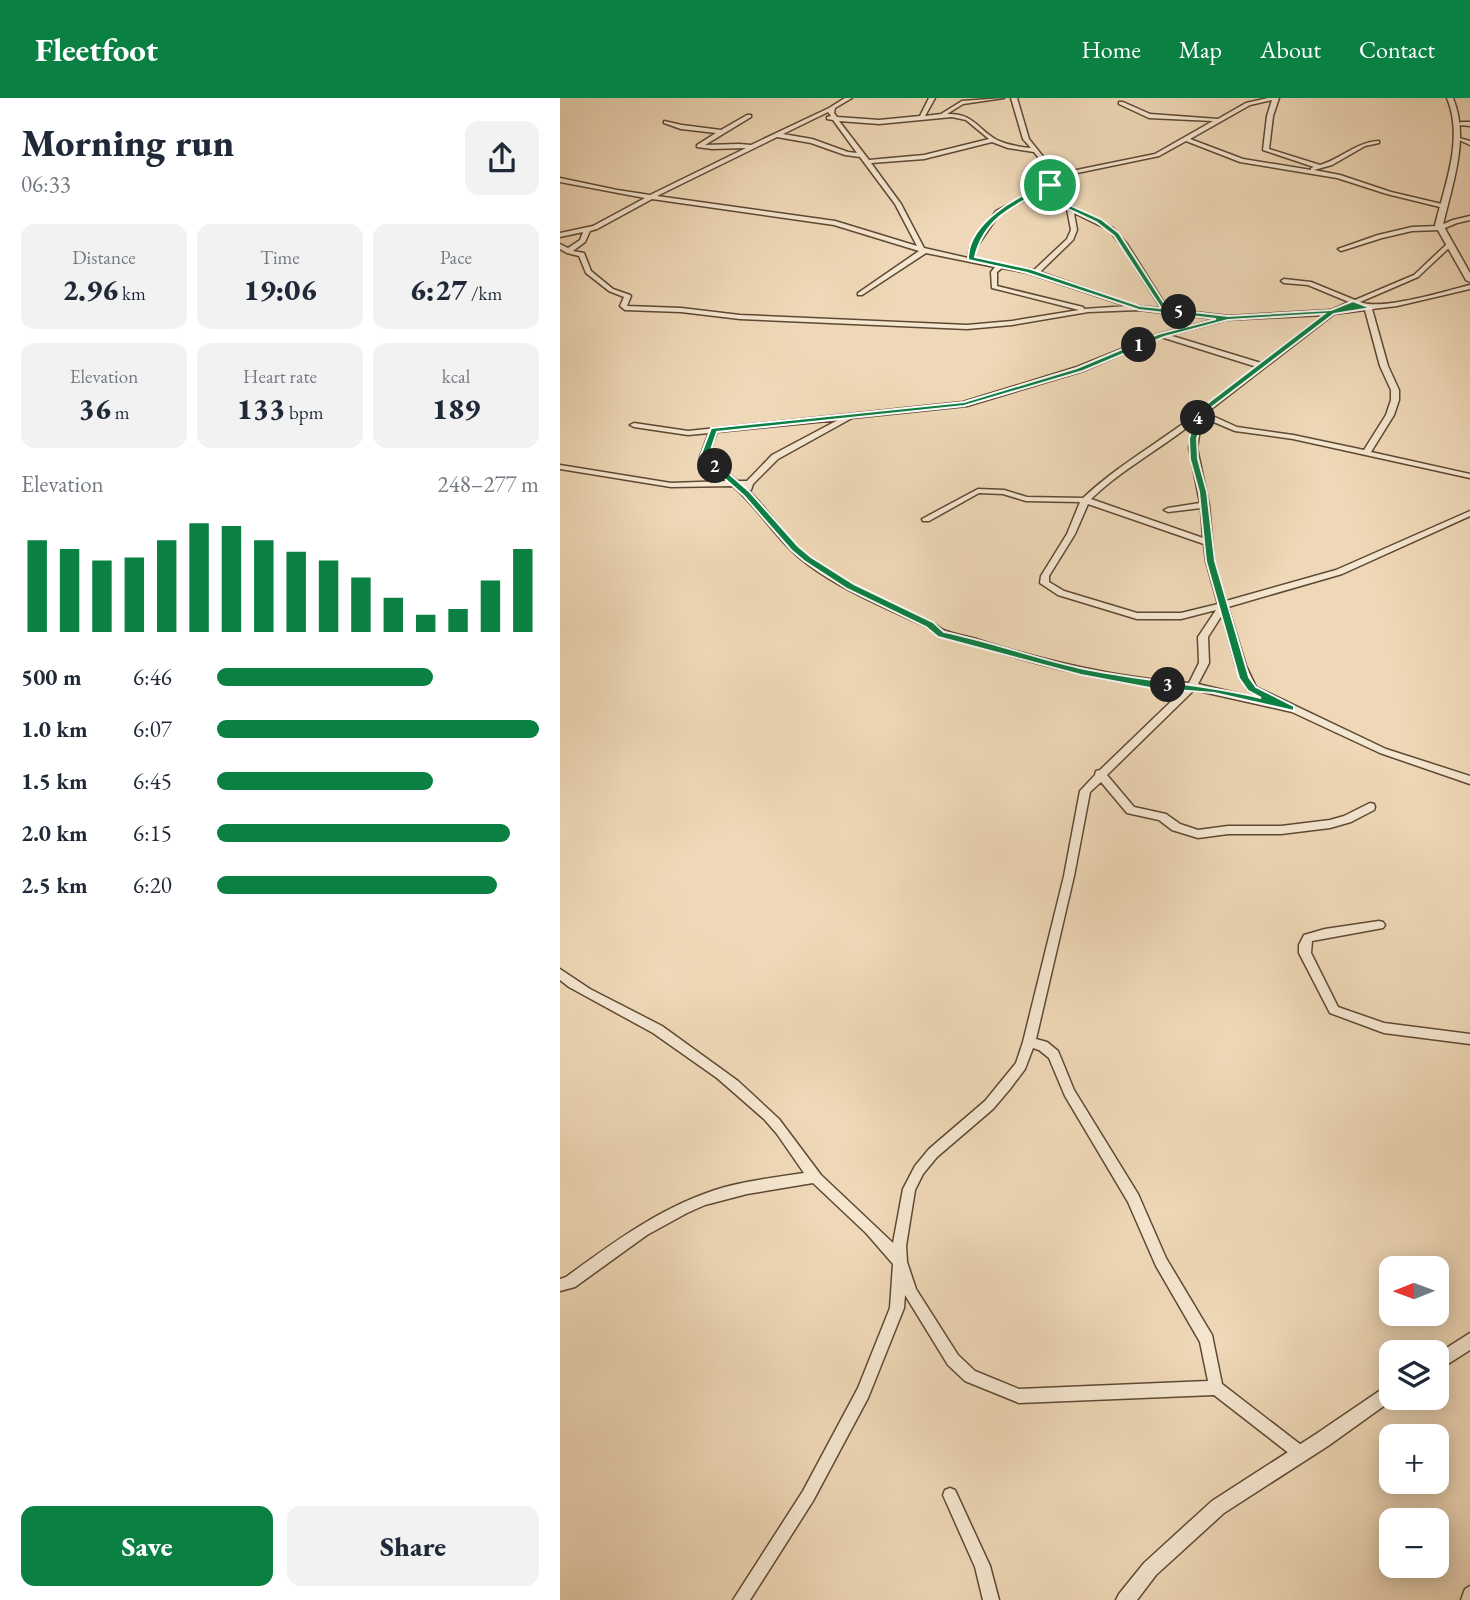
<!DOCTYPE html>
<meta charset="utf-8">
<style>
:root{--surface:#fff;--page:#f2f2f3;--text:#1f2937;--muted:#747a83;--accent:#0b8043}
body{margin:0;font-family:"EB Garamond",serif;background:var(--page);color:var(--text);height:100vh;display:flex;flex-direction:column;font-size:26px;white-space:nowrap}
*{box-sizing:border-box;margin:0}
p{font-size:23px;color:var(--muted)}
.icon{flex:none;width:38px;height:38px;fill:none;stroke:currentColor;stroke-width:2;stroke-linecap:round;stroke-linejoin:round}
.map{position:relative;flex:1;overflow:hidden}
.sheet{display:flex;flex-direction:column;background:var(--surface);width:560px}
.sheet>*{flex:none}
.needle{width:46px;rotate:269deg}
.fabs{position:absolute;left:819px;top:1158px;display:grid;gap:14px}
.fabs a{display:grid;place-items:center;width:70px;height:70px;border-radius:14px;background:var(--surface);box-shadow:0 4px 18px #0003;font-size:35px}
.pin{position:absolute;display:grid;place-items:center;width:60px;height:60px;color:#fff;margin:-30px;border:4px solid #fff;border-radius:50%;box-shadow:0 2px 7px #0007}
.km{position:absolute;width:35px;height:35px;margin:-18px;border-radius:50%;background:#222;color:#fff;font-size:19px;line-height:35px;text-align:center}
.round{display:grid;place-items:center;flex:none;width:74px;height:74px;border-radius:14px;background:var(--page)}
.overview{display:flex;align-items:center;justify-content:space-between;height:119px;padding:0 21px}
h1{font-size:38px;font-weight:800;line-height:52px}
.stats{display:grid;grid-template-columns:repeat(3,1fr);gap:10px;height:119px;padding:7px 21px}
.stats div{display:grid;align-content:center;border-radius:14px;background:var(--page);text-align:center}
.stats b{font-size:30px;font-weight:800}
.stats small{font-size:19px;font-weight:400}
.stats p{font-size:19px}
.chart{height:196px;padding:14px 21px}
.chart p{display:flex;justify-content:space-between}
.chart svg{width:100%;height:126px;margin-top:7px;stroke:var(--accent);stroke-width:6}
.primary-button{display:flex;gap:14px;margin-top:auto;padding:14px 21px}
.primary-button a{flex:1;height:80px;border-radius:14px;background:var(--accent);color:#fff;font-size:28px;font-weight:800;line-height:80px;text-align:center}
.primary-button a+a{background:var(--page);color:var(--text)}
ul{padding:0 21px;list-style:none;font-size:23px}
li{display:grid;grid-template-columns:112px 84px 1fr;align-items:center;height:52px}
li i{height:18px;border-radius:9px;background:var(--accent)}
header{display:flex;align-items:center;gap:42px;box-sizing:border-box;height:98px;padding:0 35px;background:var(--accent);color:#fff}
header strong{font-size:33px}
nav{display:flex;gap:38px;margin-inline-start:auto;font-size:24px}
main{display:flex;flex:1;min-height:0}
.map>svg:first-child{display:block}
</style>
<header>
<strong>Fleetfoot</strong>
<nav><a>Home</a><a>Map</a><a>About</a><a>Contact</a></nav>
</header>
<main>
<section class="sheet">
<div class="overview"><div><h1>Morning run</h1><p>06:33</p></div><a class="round"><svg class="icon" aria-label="share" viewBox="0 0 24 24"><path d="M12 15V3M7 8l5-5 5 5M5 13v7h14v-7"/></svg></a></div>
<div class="stats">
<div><p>Distance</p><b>2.96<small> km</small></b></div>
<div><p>Time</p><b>19:06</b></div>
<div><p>Pace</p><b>6:27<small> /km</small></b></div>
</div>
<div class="stats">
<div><p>Elevation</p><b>36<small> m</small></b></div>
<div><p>Heart rate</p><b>133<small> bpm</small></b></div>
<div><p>kcal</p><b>189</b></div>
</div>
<div class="chart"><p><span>Elevation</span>248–277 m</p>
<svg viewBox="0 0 160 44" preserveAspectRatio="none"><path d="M5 44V12M15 44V15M25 44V19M35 44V18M45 44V12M55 44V6M65 44V7M75 44V12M85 44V16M95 44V19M105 44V25M115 44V32M125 44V38M135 44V36M145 44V26M155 44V15"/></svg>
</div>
<ul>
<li><b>500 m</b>6:46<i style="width:67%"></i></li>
<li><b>1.0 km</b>6:07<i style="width:100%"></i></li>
<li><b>1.5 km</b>6:45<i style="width:67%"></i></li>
<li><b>2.0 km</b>6:15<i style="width:91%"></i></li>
<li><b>2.5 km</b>6:20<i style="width:87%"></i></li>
</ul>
<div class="primary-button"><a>Save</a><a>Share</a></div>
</section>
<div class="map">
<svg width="910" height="1502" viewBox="0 0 910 1502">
<rect width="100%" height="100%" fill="#efd8b7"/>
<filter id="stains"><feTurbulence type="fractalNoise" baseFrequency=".00286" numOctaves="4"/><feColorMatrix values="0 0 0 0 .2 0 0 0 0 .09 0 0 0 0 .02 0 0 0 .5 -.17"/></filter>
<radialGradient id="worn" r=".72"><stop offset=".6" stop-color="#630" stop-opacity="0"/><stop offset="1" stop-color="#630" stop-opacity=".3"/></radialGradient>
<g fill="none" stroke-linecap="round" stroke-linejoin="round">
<g stroke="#5e4933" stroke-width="3">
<path id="minor" d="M285 0H292L275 10 274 15 277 19 319 22 360 18 369 0H375L365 18 381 16 402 3 444 0 403 6 387 16C414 15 417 31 437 42 448 47 459 49 471 50L463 41 451 0H457L469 41 497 76 595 56 653 23 589 20 559 6V4H563L590 16 658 21 686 5 708 0H719L713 18 709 51 760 67C781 61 796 44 819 43V45L805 48 772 67 754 72 780 77 831 94 886 107V109L884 110 827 96 777 80 680 64 626 43 599 58 498 79 493 87 498 102 553 130 567 146 608 211 668 218 771 212 789 204 748 187 724 185 721 183 724 181 751 184 795 202 854 177 888 145H892V147L858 179 800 204C821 213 886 193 910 187V191L837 208 812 211 828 268 839 292V302L834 317 811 354 910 376V380L733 341 675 333 642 319 637 350 649 407 654 463 666 503 776 472 910 413V418L782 476 668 509 686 568 696 589 826 651 910 678V686L820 655 732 614 634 592 547 677 574 709 606 716 620 726 638 732 668 728H721L770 722 784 718 810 705 814 706 815 709 814 712 791 724 770 730 721 736H668L638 740 612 732 599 722 567 715 541 684 530 694 514 778 476 941 487 944 498 953 514 992 578 1096 606 1160 652 1237 662 1286 745 1350 747 1355 745 1360 740 1362 735 1360 654 1297 459 1305 405 1283 388 1267 345 1197 344 1210 308 1300 253 1403 190 1502H173L243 1393 298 1290 330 1210 333 1166 306 1135 253 1085 187 1096 145 1107 127 1115 87 1137 15 1189 0 1193V1181L6 1179C55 1143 105 1106 165 1089 191 1082 218 1079 244 1075L217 1036 204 1021 157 980 93 935 9 889 0 882V871L30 891 102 928 178 983 219 1021 261 1077 333 1145 343 1091 355 1068 369 1051 425 1003 456 965 463 944 504 778 520 693 535 677 536 673 540 672 624 591C551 586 482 569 413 546 401 542 389 541 377 536L367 529C324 509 264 485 231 452 210 431 195 407 173 388L111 389 0 371V367L111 385 167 383 140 359 149 335 128 337 74 329 70 327 74 325 128 333 403 304 517 269 599 236 657 221 579 212 528 214 452 227 407 231 180 221 121 214 65 212 60 208 64 199 49 193 26 175 19 158 7 155 0 151V146L8 150 20 142 23 134 0 139V135L33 128 85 100 0 84V80L57 92 90 97 186 50 152 51 137 49V47L156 35 121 31 104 25V23L122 27 161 32 187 17H191V19L145 47 179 46 191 47 269 10ZM712 2 707 18 703 52 754 69 751 70V72L683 61 630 41 690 7ZM268 14 271 18 267 19V21L273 22 297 55 288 54 252 41 223 36ZM392 19 406 22 429 41 364 57 309 62 279 23 319 26ZM217 39 251 45 285 57 300 59 335 106 357 148 275 123 97 98ZM432 44 448 50 474 54 493 78 488 86 436 113 410 150 408 160 364 150 341 106 311 65 364 61ZM488 90 493 104 507 111 511 132 507 141 474 172 414 161 416 150 440 115ZM92 101 274 127 359 153 298 195V197H302L366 155 435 169 431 174 432 190 519 212 452 223 407 227 180 217 121 210 67 208 71 198 70 197 53 191 31 173 24 155 13 153 25 144 30 133 37 131ZM514 115 549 132 561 147 601 210 576 208 480 174 513 142 517 132ZM442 170 468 175 567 208 524 211 523 209 437 188V174ZM805 212 820 268 831 292V302L826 317 804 352 733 337 677 329 646 315 774 216ZM764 217 701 265 609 237 663 223 664 222ZM601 239 697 269 640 313H636L635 317C598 345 557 368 523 400L467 399 444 392 418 391 362 421 363 423H369L419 395 443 396 466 403 520 404 507 436 481 478 480 485 498 497 577 521H621L656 512 638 539 639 565 629 585C557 580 488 564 419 542 408 538 395 537 383 532L373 525C330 504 273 482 238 449 220 431 206 410 188 392H191L193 386 218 361 292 320 407 308 523 273ZM278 322 212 357 187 383H177L148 358 157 334ZM633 325 629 350 640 405 608 410 604 412 608 414 641 410 643 440 531 401C561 372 600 351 633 325ZM528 406 644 446 646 463 658 506 621 515H577L504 493 489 484V478L515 436ZM662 517 676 568 687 591 689 593 709 603 638 586 649 565 648 539ZM473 950 479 952 489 960 505 998 568 1104 596 1168 640 1244 648 1283 459 1291 415 1273 398 1257 356 1191 347 1164 346 1148 355 1092 363 1076 377 1059 433 1011 450 991 465 971Z
M901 24H910V28L899 27 898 26Z
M899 40 910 43V47L899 42Z
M910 118V122L897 125 880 132 852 133 822 140 781 153 778 151 818 137 852 129 879 128 893 122Z
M819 823 823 824 825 827 823 830 752 843 751 855 778 909 824 925 910 936V946L824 935 770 915 739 855V847L744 837 765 831Z
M390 1390 395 1392 430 1468 439 1502H423L415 1469 383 1397 385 1392Z
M910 1488V1502H901L905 1491Z"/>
</g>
<g stroke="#5e4933" stroke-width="3">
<path id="tertiary" d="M887 0H893C910 41 892 86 883 127L910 175V184L906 182 875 127C885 86 904 41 887 0Z
M910 1235V1252L877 1273V1256Z
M831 1285V1300H835L768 1348 664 1415 596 1477 577 1502H556L559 1496 584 1465 652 1403 756 1336Z"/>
</g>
<use href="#minor" fill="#f5e6d0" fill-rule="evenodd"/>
<use href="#tertiary" fill="#f5e6d0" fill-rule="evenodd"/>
</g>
<path fill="#0b8043" stroke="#fff" stroke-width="2" fill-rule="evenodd" d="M490 85 498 102 541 121 559 135 608 211 668 218 771 212 793 203 811 210 774 216 643 316 637 341 638 361 647 394 655 463 689 579 696 589 734 608V613L654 595 590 590 521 577 378 539 366 529 287 491 244 463 231 452 184 398 140 359 151 330 404 304 517 270 598 236 656 221 579 212 467 175 408 162C407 124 459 97 490 85ZM488 90 493 104 536 124 554 138 601 210 580 208 471 171 415 159C424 120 455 107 488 90ZM764 216 636 314 629 341 630 361 639 394 646 463 679 580 688 593 701 600C641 585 580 583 520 570 474 560 430 543 384 534L373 524 294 486 251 459 238 448 190 394 149 358 157 334 404 308 523 273 604 239 668 222Z"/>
<rect width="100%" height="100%" filter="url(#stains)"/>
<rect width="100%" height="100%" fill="url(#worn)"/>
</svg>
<div class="fabs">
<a><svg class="needle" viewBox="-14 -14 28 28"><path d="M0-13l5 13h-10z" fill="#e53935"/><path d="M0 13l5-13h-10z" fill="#747a83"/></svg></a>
<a><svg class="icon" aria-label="layers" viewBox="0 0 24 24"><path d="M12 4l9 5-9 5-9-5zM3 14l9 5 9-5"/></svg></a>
<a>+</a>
<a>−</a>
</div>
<div class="pin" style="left:490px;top:87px;background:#1e9e55"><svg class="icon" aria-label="arrive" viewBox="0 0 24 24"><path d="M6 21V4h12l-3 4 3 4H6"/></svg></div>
<b class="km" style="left:579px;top:247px">1</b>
<b class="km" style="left:155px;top:368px">2</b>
<b class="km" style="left:608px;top:587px">3</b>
<b class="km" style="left:638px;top:320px">4</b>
<b class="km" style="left:619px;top:214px">5</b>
</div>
</main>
